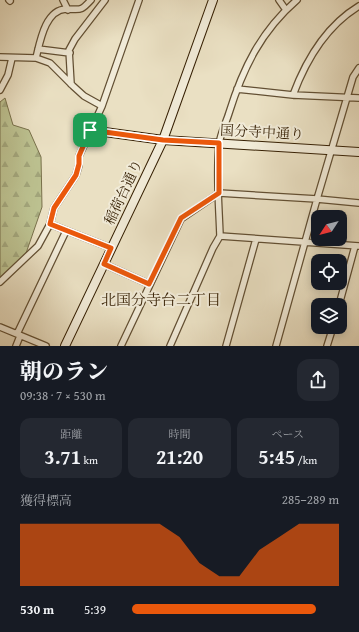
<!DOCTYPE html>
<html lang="ja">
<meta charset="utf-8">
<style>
:root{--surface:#171b24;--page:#242831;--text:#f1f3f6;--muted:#9ea1a6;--accent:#ea580c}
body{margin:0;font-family:"Gentium Book Plus","Noto Serif JP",serif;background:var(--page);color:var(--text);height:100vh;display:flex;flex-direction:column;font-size:15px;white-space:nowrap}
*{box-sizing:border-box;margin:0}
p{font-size:13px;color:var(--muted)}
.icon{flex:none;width:22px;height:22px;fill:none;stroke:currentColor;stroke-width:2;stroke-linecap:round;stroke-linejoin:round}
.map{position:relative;height:346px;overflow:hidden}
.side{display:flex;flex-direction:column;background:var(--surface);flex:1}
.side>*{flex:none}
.needle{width:26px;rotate:234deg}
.tools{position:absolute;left:311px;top:210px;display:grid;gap:8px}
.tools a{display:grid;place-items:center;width:36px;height:36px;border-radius:8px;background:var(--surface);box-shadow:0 2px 10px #0003;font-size:20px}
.pin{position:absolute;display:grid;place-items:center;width:34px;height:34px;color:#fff;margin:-17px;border-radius:8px;box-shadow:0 2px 6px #0006}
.round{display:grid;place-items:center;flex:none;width:42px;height:42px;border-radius:12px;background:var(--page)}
.headline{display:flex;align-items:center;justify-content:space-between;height:68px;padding:0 20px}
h1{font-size:22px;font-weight:800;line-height:30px}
.stats{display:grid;grid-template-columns:repeat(3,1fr);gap:6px;height:68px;padding:4px 20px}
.stats div{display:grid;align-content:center;border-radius:10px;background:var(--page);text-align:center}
.stats b{font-size:20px;font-weight:800}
.stats small{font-size:11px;font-weight:400}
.stats p{font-size:11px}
.chart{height:112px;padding:8px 20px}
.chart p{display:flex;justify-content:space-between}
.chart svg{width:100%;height:72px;margin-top:4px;fill:var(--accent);opacity:.7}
ul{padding:0 20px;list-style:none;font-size:13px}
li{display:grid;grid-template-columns:64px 48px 1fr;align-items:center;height:30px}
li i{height:10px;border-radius:5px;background:var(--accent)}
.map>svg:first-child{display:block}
</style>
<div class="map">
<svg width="359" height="346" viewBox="0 0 359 346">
<defs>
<pattern id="forest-firs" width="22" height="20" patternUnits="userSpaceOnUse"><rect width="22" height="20" fill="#bcc190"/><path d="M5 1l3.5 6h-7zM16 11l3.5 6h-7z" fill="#a2a57b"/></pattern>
</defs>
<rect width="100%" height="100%" fill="#eae0c3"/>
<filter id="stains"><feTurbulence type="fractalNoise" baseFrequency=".005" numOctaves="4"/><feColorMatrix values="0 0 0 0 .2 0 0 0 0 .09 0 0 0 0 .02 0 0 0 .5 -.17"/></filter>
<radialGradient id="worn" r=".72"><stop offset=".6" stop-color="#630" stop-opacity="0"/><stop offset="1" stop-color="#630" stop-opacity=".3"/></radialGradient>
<path fill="url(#forest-firs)" stroke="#78704a" d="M5 98 13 125 29 130 41 157 42 207 24 259 0 280V102Z"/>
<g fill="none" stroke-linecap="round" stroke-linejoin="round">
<g stroke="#624f33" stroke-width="8">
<path id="street" d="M9 0 10 1
M63 0 68 10
M279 0 286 10
M38 49 70 53
M0 57 36 58 50 63 73 86 84 96 102 106
M36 58C40 42 45 10 66 9 81 9 80 12 91 0
M71 84 69 50 75 39 105 0
M237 89 293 95 359 98
M0 90 8 75 12 58
M293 95C306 60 326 26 359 6
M50 224 111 248
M220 236 359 246
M104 264 149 284
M0 282 38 246 50 224 54 208 76 175 79 165V156L102 106 139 0
M339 305 355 246
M0 327 46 346
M17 334 66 231
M16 346 20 336
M121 346 181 219 219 193 317 199 359 203
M170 346 213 248 220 236C219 206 216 175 219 145 220 134 226 123 229 113 243 68 261 31 297 0
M226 346 256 239
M276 346 317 199 353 77 359 68
M327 346 333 327"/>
</g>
<g stroke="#351f03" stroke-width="10">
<path id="secondary" d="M90 130 163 140 359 152
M65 346 163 140 213 0"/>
</g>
<use href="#street" stroke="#f1ebd8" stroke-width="5.5"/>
<use href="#secondary" stroke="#f1ebd8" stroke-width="8"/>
</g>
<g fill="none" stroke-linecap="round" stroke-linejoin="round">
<g stroke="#fff" stroke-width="8">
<path id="route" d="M90 130 163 140 219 143V193L181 218 149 284 104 264 111 248 50 224 54 208 76 175 79 164V156Z"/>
</g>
<use href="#route" stroke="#ea580c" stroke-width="5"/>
</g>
<g text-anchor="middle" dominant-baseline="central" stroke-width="4" stroke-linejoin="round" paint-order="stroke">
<g font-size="14" fill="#351f03" stroke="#f1ebd8">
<text transform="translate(262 132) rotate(3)">国分寺中通り</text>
<text transform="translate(123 192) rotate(-65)">稲荷台通り</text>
</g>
<g font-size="15" fill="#351f03" stroke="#f1ebd8">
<text x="161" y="299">北国分寺台二丁目</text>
</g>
</g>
<rect width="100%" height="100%" filter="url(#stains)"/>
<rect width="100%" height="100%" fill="url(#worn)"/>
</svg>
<div class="tools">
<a><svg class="needle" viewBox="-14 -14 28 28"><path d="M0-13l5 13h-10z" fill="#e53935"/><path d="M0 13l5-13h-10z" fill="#9ea1a6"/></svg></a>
<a><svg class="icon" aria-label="locate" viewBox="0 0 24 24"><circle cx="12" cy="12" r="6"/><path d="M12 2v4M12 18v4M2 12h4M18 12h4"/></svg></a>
<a><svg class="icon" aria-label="layers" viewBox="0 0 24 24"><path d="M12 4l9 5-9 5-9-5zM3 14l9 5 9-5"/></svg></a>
</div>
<div class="pin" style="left:90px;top:130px;background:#1e9e55"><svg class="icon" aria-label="arrive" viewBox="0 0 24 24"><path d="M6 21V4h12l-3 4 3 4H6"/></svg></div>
</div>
<section class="side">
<div class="headline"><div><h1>朝のラン</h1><p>09:38 · 7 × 530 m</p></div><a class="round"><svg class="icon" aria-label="share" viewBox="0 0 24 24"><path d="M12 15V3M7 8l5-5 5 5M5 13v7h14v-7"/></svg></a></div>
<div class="stats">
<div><p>距離</p><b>3.71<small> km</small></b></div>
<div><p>時間</p><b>21:20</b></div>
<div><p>ペース</p><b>5:45<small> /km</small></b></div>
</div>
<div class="chart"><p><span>獲得標高</span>285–289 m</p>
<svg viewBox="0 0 160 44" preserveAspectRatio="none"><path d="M0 44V6L10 6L20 6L30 6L40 6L50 6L60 6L70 6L80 14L90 30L100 38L110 38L120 22L130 14L140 6L150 6L160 6V44z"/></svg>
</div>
<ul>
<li><b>530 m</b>5:39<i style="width:89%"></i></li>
</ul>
</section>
